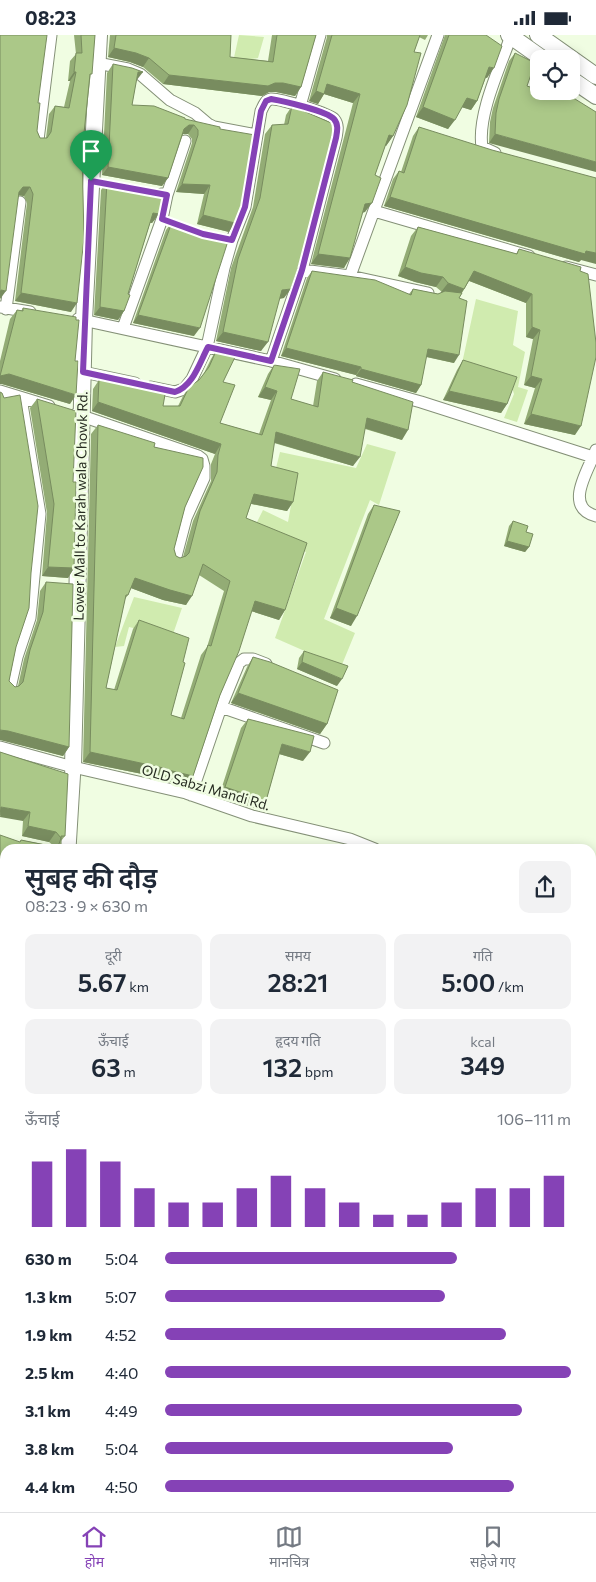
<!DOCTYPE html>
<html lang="hi">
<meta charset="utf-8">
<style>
:root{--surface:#fff;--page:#f2f2f3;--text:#1f2937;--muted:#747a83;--line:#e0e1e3;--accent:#8542b6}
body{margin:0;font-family:Commissioner,"Noto Sans Devanagari",sans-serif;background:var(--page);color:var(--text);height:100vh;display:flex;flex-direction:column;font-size:19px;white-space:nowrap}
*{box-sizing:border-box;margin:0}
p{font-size:16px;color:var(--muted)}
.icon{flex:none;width:28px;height:28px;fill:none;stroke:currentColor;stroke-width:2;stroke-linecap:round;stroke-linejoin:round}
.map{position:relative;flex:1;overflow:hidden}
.sheet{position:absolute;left:0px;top:809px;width:596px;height:669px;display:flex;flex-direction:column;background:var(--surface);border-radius:15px 15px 0 0;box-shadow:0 2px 12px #0003}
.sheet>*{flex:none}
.tools{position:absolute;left:530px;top:15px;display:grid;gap:10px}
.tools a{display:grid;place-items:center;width:50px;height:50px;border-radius:10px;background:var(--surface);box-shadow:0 2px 12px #0003;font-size:25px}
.pin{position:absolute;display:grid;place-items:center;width:42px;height:42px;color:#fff;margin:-51px -21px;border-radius:50% 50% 50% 0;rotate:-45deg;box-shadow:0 0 5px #0007}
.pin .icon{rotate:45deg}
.round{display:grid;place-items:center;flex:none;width:52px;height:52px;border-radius:10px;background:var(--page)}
.overview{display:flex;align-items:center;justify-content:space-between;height:85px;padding:0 25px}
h1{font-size:28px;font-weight:600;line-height:38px}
.figures{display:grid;grid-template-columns:repeat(3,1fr);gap:8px;height:85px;padding:5px 25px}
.figures div{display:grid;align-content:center;border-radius:10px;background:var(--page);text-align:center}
.figures b{font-size:25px;font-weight:600}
.figures small{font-size:14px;font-weight:400}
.figures p{font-size:14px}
.chart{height:140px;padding:10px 25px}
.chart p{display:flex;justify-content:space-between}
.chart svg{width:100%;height:90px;margin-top:5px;stroke:var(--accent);stroke-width:6}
ul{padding:0 25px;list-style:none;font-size:16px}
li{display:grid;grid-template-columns:80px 60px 1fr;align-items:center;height:38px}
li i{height:12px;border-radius:6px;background:var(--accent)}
.status{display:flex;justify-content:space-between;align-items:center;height:35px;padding:0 25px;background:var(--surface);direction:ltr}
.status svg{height:14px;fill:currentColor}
.menu{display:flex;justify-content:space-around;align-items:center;height:70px;border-top:1px solid var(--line);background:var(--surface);font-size:14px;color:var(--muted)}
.menu a{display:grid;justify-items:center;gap:2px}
.menu .active{color:var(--accent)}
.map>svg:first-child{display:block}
</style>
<div class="status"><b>08:23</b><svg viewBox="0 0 49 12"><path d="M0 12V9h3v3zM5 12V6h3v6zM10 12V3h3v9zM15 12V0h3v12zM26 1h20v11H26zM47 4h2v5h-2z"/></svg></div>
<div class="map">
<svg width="596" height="1477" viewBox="0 0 596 1477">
<rect width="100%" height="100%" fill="#f0fde2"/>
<path fill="#d0ebaf" d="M239 0 264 2 258 23 233 27Z
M476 264 518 276 513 310 525 317 518 352 528 355 517 387 504 383 514 359 509 343 461 333Z
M367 409 396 417 379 470 370 465 324 584 355 598 341 632 275 603 306 517 256 489 263 475 288 487 295 448 275 437 280 417 356 433Z
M134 562 182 573 172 602 129 592 124 611 115 612Z"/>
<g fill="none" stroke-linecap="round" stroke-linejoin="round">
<g stroke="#849077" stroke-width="13">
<path id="minor" d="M97 28 128 34 140 39 170 65 195 78 208 89 214 92 257 100
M300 71 320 0
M38 105 51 0
M495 118 482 112C477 80 500 32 511 1
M162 159 167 160 185 106
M374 176 529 221
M566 232 596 240
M302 235 350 241 428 258
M350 241 438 0
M0 272 30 277
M6 274 20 167
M78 284 271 326 335 344
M123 293 162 184 167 160
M83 337 135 348
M356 349 421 367 593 422
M151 352 175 357 184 354 192 344 207 312 224 233 232 205 245 172 261 76C263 72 265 65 271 64 279 63 330 79 334 84 339 90 337 97 336 103L302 235 271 326
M0 356 49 371
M76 379 198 421 202 424 204 431V443L186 483 175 525
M596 415C588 436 563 472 596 481
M10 653 17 622 30 583 40 479 21 363
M221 672 324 708
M0 712 73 732 186 758 252 781 350 804 375 814
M191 760 221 672 239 628 244 624H253L266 629
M591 877 596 879
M0 919 5 921
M591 954H596
M0 1024 5 1018
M591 1133 596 1134
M0 1154 5 1166
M591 1265 596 1263
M591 1327 596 1328
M591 1444H596
M147 1472 148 1477
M354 1472V1477
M429 1472 431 1477
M178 1477 229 1472"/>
</g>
<g stroke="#849077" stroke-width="17">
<path id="tertiary" d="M68 814 73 732
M0 1315 5 1317
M42 1472V1477"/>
</g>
<g stroke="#849077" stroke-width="18">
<path id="secondary" d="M509 0 543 24
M538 0 596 41
M571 44 596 61
M73 732 84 285 99 0"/>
</g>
<use href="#minor" stroke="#fff" stroke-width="11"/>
<use href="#tertiary" stroke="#fff" stroke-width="15"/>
<use href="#secondary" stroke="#fff" stroke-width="16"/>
</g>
<path fill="#93ac75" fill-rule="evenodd" d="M0 0 38 68 37 96 40 103H46L49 79 55 71 64 72 70 46H68L70 26 76 19 74 0H95L82 118 71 277 15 266 27 168 24 161 18 160Z
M110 0H231L230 22 268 26 272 0H316L301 52 295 61 276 57H269L262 61 163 49 143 32 130 27 108 22Z
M327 0H428L425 5 419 2 414 17 393 101 386 111 385 110 375 140 365 177 362 178 344 233 311 229 353 68 324 59 318 69 309 66 327 2Z
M445 0H486L487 43 486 42 477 66 471 75 462 72 448 94 416 82Z
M515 18 527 51 539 56H568L567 59 489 108 490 87 493 73 509 26Z
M113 29 136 46 132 70 220 94 229 197 197 189 204 159 176 157 192 108V104L188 99H183L168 143 162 151 102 140 107 38Z
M292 71 284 263 279 264 261 316 216 306 231 233 253 172 265 99 272 90H284L286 80Z
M419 92 581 225 579 227 384 171 393 144 399 136 401 137 413 101Z
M107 147 159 179 152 188H150L128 259 124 276 118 285 94 280 101 155Z
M172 187 194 301 133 288 166 195Z
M418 192 516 219 519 214 580 236 575 400 524 389 535 353 524 350 533 304 526 302V268L469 246 459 263 454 328 426 322 421 350 416 358 356 341V340L281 321 307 243 312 236 409 259 413 254 438 259 442 257 436 252 415 247 398 241 411 201Z
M23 273 70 369 2 349H0V326L10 284 17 275 21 276Z
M217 314 223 347 220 388 259 399 271 365 258 362 268 339 274 330 291 364 313 371 317 346 323 337 352 347 402 405 365 394 353 431 274 408 271 431 293 467 287 476 251 469 246 483 285 575 279 585 251 576 220 660 193 741 186 750 162 745V743L83 727 91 399 98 390 154 412 185 472 174 514 176 521 180 523 183 522 193 486 211 446V429L215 419 92 376 93 354 99 345 163 371H178L183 361 189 352 199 345 203 340 211 324ZM199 540 224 556 207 612 201 620 181 683 171 680 183 627 139 585 133 594 114 655 106 653 125 564 128 560 131 553 163 565 186 570Z
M463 325 507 369 501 378 443 365 457 335Z
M0 357 16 612 9 646 15 652 18 651 24 624 37 585 40 556 46 547 69 712 63 721 2 705Z
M37 364 74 533 68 543 42 541 47 478 30 373Z
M374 470 351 591 330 583 368 479Z
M513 486 526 497 529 512 525 517 504 511 509 491Z
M304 616 337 651 297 634 299 623Z
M253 622 327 689 320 699 231 668 247 632Z
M248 684 303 726 279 719 266 766 260 775 219 761 241 693Z
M0 717 65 801 61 806V814L20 807 21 805 54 811 49 807 22 801 23 786Z
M5 862V887L0 886Z
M0 1033 5 1034V1150L4 1148 0 1123Z"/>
<path fill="#788c5f" d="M114 13 136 18 149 23 143 32 130 27 108 22Z
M489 32 494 33 487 43 483 42Z
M74 37H76L70 46H68Z
M138 37H143L136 46Z
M169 40 283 48 301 52 295 61 276 57H269L262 61 163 49Z
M327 49 360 59 353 68 324 59 318 69 309 66 316 56Z
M467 63 477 66 471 75 461 72Z
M423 72 455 85 448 94 416 82Z
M189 90H194L188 99H183L184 94Z
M495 99 596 127V137L489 108Z
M389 100 393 101 386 111 382 109Z
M108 132 168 143 162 151 102 140Z
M182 149 210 150 204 159 176 157Z
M23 152H30L24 161 17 160Z
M390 162 596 218V229L581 225 579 227 384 171Z
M372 168 365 177 358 178 365 169Z
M153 178 159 179 152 188 147 187Z
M203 180 235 188 229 197 197 189Z
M318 219 350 223 344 233 311 229Z
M405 232 443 242 436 252 415 247 398 241Z
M474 236 532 259 526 268 467 245Z
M448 248 464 254 458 263 441 257Z
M291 254 284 263 275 264 282 255Z
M1 255 6 256 0 264V257Z
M21 258 77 268 71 277 15 266Z
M100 272 124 276 118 285 94 280Z
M138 280 200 293 194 301 133 288Z
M532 292 540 295 533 304 526 302Z
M223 297 268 307 261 316 216 306Z
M286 313 361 332 356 340 281 321Z
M428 314 459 320 454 328 423 321Z
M361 334 421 350 416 358 356 341Z
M9 339 76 360 70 369 2 349H0V341Z
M531 341 542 344 535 353 524 350Z
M265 352 277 356 271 365 258 362Z
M449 356 507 369 501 378 443 365Z
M98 367 221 409 215 419 92 376Z
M531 379 581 391 575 400 524 389Z
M367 383 408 395 402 405 361 392Z
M276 397 360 422 353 431 269 406Z
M254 459 293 467 287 476 248 468Z
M507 506 529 512 525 517 504 511Z
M48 532 74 533 68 543 42 541Z
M135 543 192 561 186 570 163 565 128 552Z
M255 566 285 575 279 585 248 575Z
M336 573 357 581 351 591 330 583Z
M302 627 342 644 337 651 297 634Z
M238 658 327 689 320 699 231 668Z
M0 695 8 696 69 712 63 721 0 705Z
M282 709 310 717 303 726 276 718Z
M90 717 168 734 162 743 83 727Z
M168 735 193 741 186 750 162 745Z
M225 752 266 766 260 775 219 761Z
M1 772 30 777 23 786 0 782Z
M28 791 56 797 49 807 22 801Z
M0 848 5 850V861L0 860Z
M5 880V887L0 886Z
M0 1289 5 1291V1302L0 1301Z"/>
<path fill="#abc888" stroke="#788c5f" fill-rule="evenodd" d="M0 0H47L38 68H40L37 96 40 103H47L51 97 55 71 69 73 76 37H74L76 18H82L81 0H95L92 39H90L82 118 84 203 77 268 21 258 33 159 30 152H23L19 157 6 256 1 255 0 258Z
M116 0H231L230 22 273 27 277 0H316L301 52 283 48H275L268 51 169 40 149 23 136 18 114 13Z
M332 0H420L414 17 421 18 407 70 393 101 389 100 375 140 381 143 372 168 365 169 350 223 318 219 360 59 327 49 324 59 316 56Z
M449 0H486L502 11 494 33 489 32 477 66 467 63 455 85 423 72Z
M515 18 535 28 527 51 539 55V56L545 58V56H568L567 59 596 77V127L495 99 496 78 499 64Z
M113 29 132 33 143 37H138L132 70 154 71 185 83V84L220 92V94L255 100 245 160 235 188 203 180 210 150 182 149 198 100V95L194 90H189L184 94 168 143 108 132Z
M292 71 336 90 301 224 291 254 282 255 268 307 223 297 238 224 260 163 272 90 288 89Z
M419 92 492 115 596 143V218L586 216 585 219 390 162 399 136 404 138Z
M107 147 164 157 159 179 153 178 128 259 130 260 124 276 100 272Z
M172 187 207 198 229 203 200 293 138 280Z
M418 192 517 219 519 214 581 232 580 236 588 239 596 308V322L581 391 531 379 542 344 531 341 540 295 532 292V259L474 236 464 254 448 248 443 242 421 238 405 232Z
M312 236 375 245 411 260 413 254 438 259 445 256 462 258 459 263 467 266 459 320 428 314 421 350 361 334V332L286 313Z
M23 273 76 282V285H79L75 326H78L76 360 9 339 0 341 17 275 23 276Z
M217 314 236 320 223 347 235 350 220 388 262 400 277 356 265 352 274 330 300 334 291 364 318 372 323 337 353 345 352 347 413 367 408 395 367 383 360 422 276 397 271 431 298 438 293 467 254 459 246 483 307 508 285 575 255 566 239 616 220 660 193 741 168 735V734L90 717 98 390 155 408 154 412 203 423V432L185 472 174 514 176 521 180 523 186 521 189 518 200 476 217 437 218 420 221 409 98 367 99 345 137 346 166 354 163 371H180L189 352 199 345 209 332ZM203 529 230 546 211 611 208 610 184 684 171 680 185 628 183 627 189 603 139 585 117 655 106 653 126 560H128L135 543 170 555 192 561Z
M463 325 517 342 507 369 449 356Z
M0 357 2 358 4 363 20 360 38 471 31 538 29 573 16 612 9 646 15 652 19 651 23 647 30 615 43 577 46 547 73 549 69 712 8 696 0 695Z
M37 364 76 376 73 447H76L74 533 48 532 54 469Z
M374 470 400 476 357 581 336 573Z
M513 486 528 491 526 497 533 499 529 512 507 506Z
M304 616 348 631 342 644 302 627Z
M253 622 270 627 338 655 327 689 238 658Z
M248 684 314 701 310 717 282 709 266 766 225 752Z
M0 717 68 739 65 801H61V814H5V850L0 848V800L20 807 21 805 55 812 59 809 61 803 56 797 28 791 30 777 1 772 0 780Z
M5 948V994L0 1001V956Z
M0 1033 5 1034V1103L3 1091 0 1090Z
M0 1165 5 1183V1291L0 1289Z"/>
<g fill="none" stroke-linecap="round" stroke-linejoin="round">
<g stroke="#fff" stroke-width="10">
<path id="route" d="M271 64C283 66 327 76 334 84 339 90 337 97 336 103L302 235 271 326 208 312C199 329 193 351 175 357L83 337 91 146 167 160 162 184 203 199 232 205 245 172 261 76 266 66Z"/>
</g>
<use href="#route" stroke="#8542b6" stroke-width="6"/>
</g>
<g text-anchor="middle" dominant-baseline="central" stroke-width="5" stroke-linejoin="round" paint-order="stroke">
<g font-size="14" fill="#262b21" stroke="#f0fde2">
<text transform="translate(80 471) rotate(-89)">Lower Mall to Karah wala Chowk Rd.</text>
<text transform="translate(206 752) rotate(16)">OLD Sabzi Mandi Rd.</text>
</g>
</g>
</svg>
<div class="tools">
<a><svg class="icon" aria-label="locate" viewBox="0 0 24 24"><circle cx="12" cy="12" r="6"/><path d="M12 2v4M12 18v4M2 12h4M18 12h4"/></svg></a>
</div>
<div class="pin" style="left:91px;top:146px;background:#1e9e55"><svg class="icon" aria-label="arrive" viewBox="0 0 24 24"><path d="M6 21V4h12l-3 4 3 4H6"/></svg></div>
<section class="sheet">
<div class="overview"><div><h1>सुबह की दौड़</h1><p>08:23 · 9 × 630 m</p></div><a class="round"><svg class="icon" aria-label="share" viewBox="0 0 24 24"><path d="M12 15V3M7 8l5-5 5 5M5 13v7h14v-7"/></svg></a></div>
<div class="figures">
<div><p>दूरी</p><b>5.67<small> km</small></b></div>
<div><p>समय</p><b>28:21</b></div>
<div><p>गति</p><b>5:00<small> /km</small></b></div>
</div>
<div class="figures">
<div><p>ऊँचाई</p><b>63<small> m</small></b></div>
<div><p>हृदय गति</p><b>132<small> bpm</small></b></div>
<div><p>kcal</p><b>349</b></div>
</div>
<div class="chart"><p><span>ऊँचाई</span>106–111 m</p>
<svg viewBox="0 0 160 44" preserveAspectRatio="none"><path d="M5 44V12M15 44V6M25 44V12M35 44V25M45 44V32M55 44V32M65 44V25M75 44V19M85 44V25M95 44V32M105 44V38M115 44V38M125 44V32M135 44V25M145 44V25M155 44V19"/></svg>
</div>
<ul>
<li><b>630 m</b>5:04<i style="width:72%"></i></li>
<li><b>1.3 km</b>5:07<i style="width:69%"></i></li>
<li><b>1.9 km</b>4:52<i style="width:84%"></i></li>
<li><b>2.5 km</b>4:40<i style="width:100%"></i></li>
<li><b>3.1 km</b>4:49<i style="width:88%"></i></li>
<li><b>3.8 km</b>5:04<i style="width:71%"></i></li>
<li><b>4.4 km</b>4:50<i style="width:86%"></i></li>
</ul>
</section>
</div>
<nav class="menu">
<a class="active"><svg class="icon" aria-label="home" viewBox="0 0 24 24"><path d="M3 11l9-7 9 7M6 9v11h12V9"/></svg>होम</a>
<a><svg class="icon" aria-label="map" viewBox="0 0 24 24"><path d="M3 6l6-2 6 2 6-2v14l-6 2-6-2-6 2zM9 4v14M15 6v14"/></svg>मानचित्र</a>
<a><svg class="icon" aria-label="saved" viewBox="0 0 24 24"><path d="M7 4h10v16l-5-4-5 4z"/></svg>सहेजे गए</a>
</nav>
